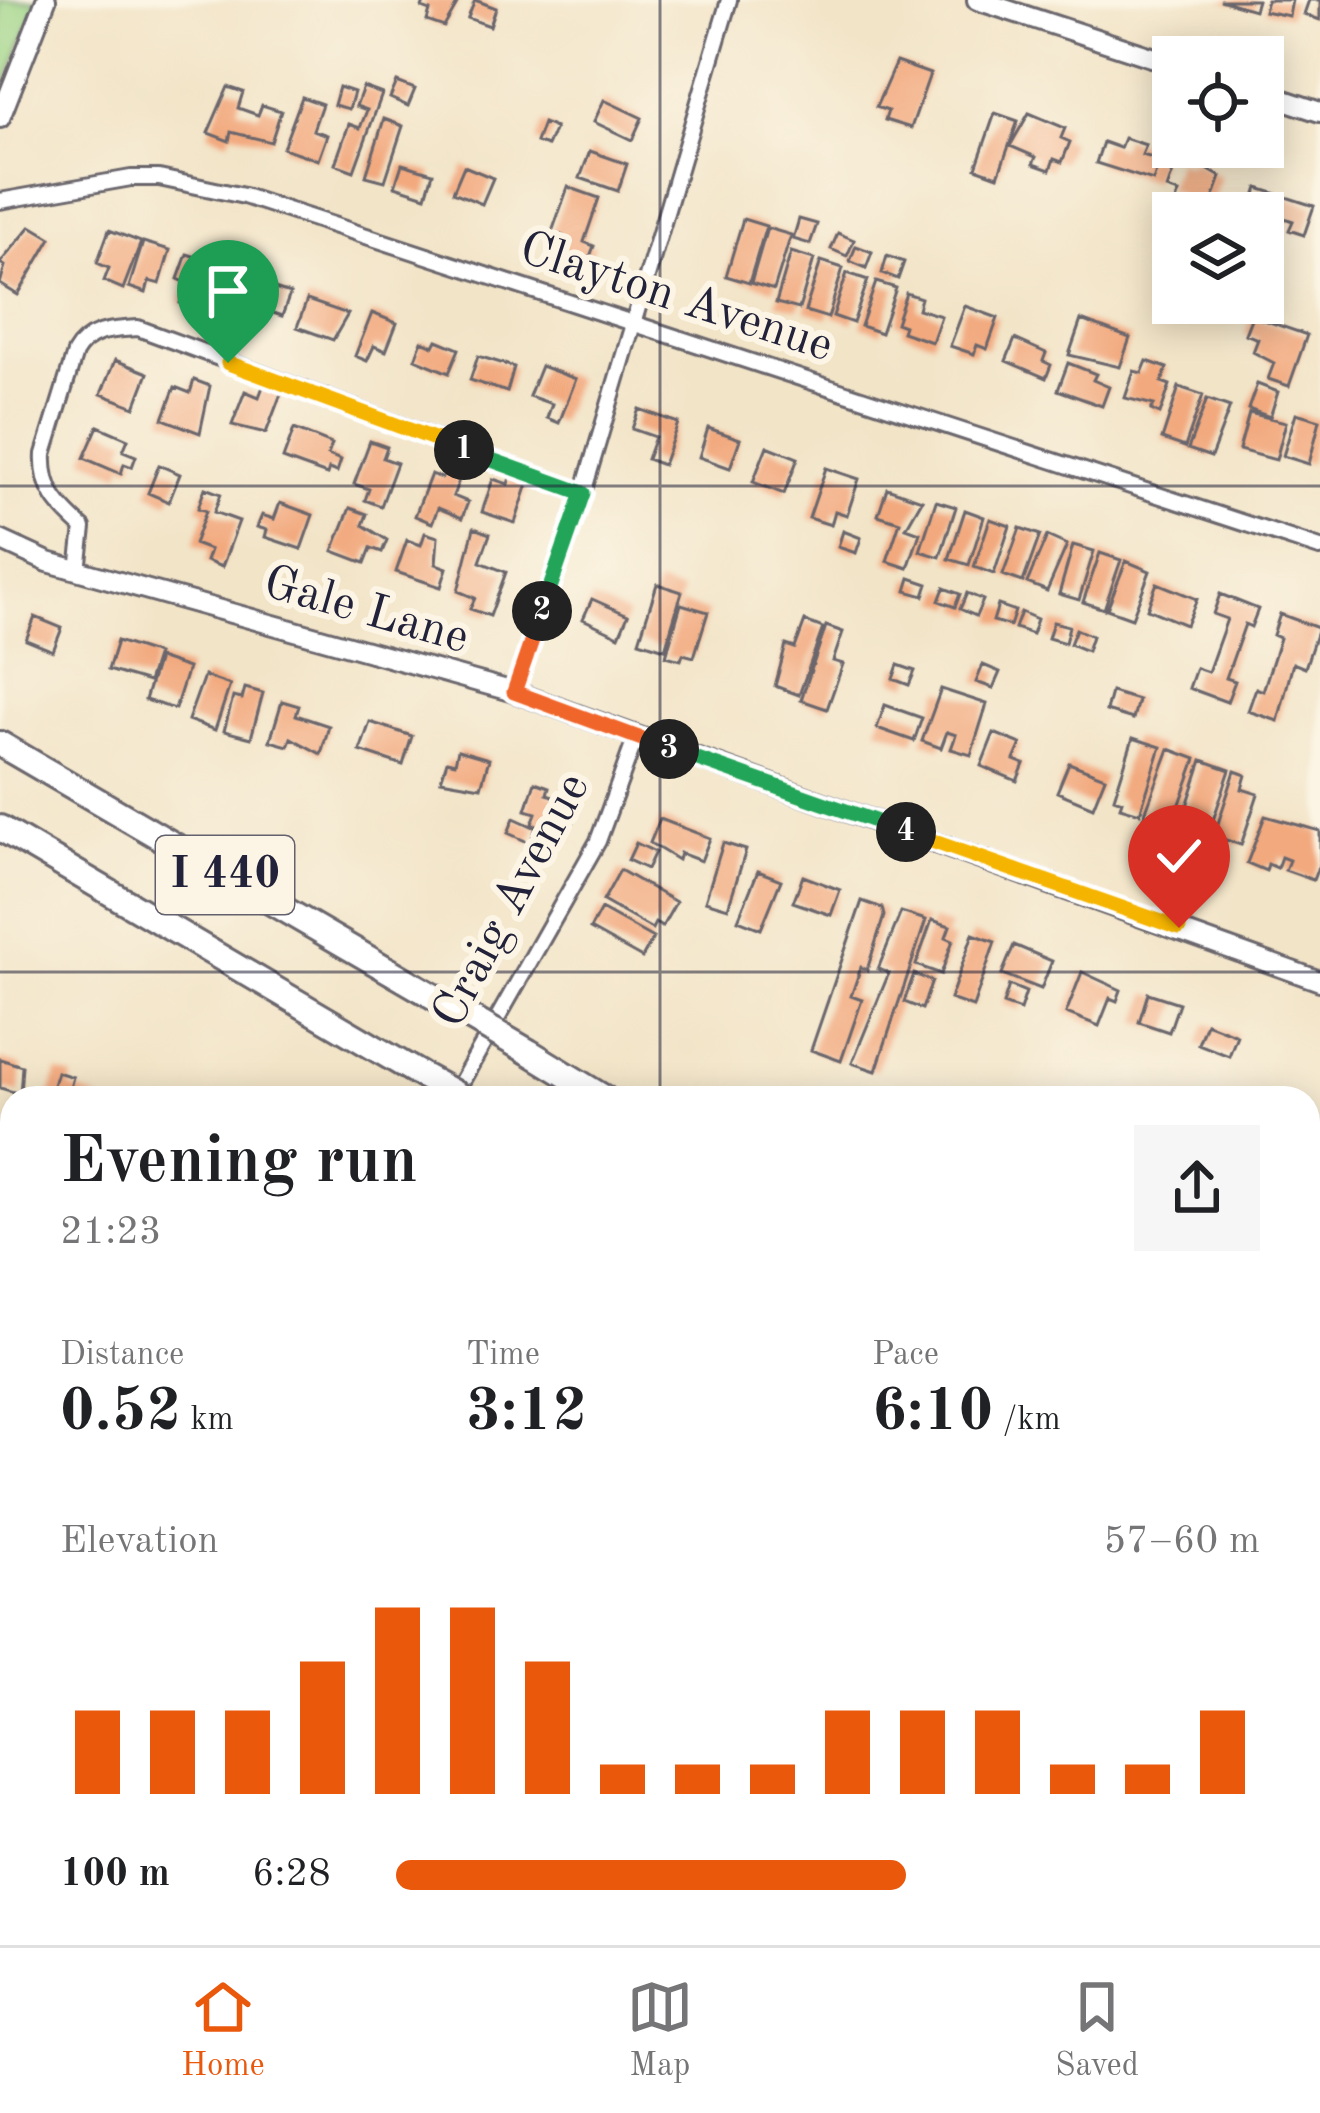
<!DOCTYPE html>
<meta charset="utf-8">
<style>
:root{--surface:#fff;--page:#f6f6f6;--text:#202124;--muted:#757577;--line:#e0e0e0;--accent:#ea580c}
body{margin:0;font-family:"Old Standard TT",serif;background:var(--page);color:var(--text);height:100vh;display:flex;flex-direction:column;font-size:45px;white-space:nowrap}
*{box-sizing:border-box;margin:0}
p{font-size:39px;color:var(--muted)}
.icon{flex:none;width:66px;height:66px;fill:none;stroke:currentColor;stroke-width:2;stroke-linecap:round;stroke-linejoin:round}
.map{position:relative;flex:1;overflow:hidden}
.panel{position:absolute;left:0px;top:1086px;width:1320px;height:861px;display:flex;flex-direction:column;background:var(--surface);border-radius:36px 36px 0 0;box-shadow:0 6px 30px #0003}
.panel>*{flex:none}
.fabs{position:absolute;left:1152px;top:36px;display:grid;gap:24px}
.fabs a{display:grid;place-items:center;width:132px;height:132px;border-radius:0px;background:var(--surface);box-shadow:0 6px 30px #0003;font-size:60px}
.pin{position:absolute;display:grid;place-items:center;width:102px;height:102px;color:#fff;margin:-123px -51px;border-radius:50% 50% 50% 0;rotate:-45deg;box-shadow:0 0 12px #0007}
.pin .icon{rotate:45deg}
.km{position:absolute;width:60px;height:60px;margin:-30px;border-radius:50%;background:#222;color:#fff;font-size:33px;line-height:60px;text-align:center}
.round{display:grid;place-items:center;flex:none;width:126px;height:126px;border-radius:0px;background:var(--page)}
.headline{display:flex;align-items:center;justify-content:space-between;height:204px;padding:0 60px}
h1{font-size:66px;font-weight:700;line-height:90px}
.metrics{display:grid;grid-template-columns:repeat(3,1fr);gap:18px;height:204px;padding:12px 60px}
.metrics div{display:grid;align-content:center}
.metrics b{font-size:60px;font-weight:700}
.metrics small{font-size:33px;font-weight:400}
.metrics p{font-size:33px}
.chart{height:336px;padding:24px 60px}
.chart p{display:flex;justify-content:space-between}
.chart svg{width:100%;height:216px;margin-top:12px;stroke:var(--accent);stroke-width:6}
ul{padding:0 60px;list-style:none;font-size:39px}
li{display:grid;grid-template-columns:192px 144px 1fr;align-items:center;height:90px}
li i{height:30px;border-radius:15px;background:var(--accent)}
.menu{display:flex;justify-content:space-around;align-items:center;height:168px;border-top:3px solid var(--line);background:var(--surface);font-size:33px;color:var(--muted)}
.menu a{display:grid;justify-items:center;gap:6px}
.menu .current{color:var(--accent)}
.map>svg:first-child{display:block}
</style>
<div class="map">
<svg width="1320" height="1945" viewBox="0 0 1320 1945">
<rect width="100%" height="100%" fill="#fcf5e5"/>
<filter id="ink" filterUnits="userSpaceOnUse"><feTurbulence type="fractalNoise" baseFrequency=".00833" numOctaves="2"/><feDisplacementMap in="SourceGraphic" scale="24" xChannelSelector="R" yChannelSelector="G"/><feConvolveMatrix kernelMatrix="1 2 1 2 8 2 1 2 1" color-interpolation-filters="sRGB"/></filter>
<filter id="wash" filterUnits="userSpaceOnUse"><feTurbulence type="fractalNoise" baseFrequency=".004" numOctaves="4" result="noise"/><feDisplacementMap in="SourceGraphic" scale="48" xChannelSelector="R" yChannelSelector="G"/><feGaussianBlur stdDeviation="2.7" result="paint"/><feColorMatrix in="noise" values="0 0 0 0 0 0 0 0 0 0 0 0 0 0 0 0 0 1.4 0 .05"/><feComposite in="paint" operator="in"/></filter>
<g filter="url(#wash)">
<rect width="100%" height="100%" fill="#f2e4c7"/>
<path fill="#9cd486" stroke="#5f7b60" stroke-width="3" d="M0 0H38L0 101Z"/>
<g id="blocks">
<path fill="#f2a97e" d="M425 0H455L459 1 444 27 427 21 430 11 422 8Z
M475 0 496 8 490 26 468 18Z
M1220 0H1257L1254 10Z
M1267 0H1292L1289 16 1264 11Z
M1309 0H1320V20L1304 14Z
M896 62 930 74 911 128 885 120 888 111 876 107Z
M397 82 415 89 408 106 390 98Z
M228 87 243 92 238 108 258 115 262 105 281 111 271 142 231 132 229 141 208 133Z
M339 87 354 92 349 109 334 105Z
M363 87 382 94 354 171 335 164 349 124 360 128 367 110 356 106Z
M302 97 322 104 313 130 327 135 318 160 283 148Z
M604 100 642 118 632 140 594 122Z
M995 113 1018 121 998 176 976 168Z
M1029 113 1065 128 1061 138 1070 142 1062 162 1054 159 1050 170 1033 164 1036 157 1010 146Z
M384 119 403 126 385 181 366 176Z
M543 123 555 128 547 146 536 142Z
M1124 138 1146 145 1142 155 1160 160 1153 181 1096 163 1103 142 1120 148Z
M590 151 627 164 618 191 580 178Z
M1191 160 1221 177 1209 210 1189 203 1186 213H1172L1179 193 1167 189 1177 161 1189 165Z
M402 164 433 173 426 196 395 186Z
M464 166 493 178 482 204 453 192Z
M568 187 599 198 584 242 594 246 588 262 558 251 563 236 552 232Z
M1258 188 1314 206 1304 235 1289 230 1293 221 1252 207Z
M743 219 766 226 749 283 726 276Z
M799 219 817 224 810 244 793 239Z
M31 226 51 238 18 295 0 284 5 266 0 263Z
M767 228 791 235 774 290 751 283Z
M109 230 141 242 123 289 104 281 109 268 97 263Z
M838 233 854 240 847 256 831 249Z
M143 242 170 250 160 284 149 281 146 293 129 287Z
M856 246 872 252 866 268 850 261Z
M791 252 814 259 799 309 776 303Z
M187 254 234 269 220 314 180 303 187 283 178 279Z
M887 256 904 262 898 279 882 273Z
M821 261 843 268 828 318 805 311Z
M847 273 868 280 853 323 833 316Z
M247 280 290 294 282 316 239 302Z
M876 282 896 288 881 333 861 326Z
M906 293 921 298 918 309 941 316 932 342 902 332 904 326 896 323Z
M307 300 348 314 333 340 297 327Z
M965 306 998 318 987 349 977 345 974 354 950 346Z
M372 313 397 323 386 351 374 346 367 361 355 356Z
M1252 316 1307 335 1289 386 1268 379 1274 363 1253 352 1258 339 1245 334Z
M1081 320 1130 338 1120 367 1069 355Z
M1015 339 1046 353 1043 361 1051 365 1046 378 1006 361Z
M437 340 459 349 449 373 415 359 422 341 434 346Z
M478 356 514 367 507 392 470 380Z
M115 360 148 373 135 407 101 394Z
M1147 361 1167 368 1162 382 1170 385 1160 414 1151 410 1154 405 1125 398 1134 371 1142 373Z
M1068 363 1096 374 1093 380 1109 387 1102 406 1058 390Z
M541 366 576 379 559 423 547 418 552 404 529 396Z
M194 380 210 386 200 433 163 419 175 387 190 393Z
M264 384 282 391 266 433 232 425 245 391 259 397Z
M1257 384 1278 392 1270 417 1248 409Z
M1179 387 1203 395 1185 447 1162 439Z
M1207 399 1230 407 1211 457 1188 449Z
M639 409 678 423 663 465 647 459 655 437 632 429Z
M1249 413 1286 422 1276 460 1239 450Z
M1296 413 1320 420 1309 464 1283 456Z
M98 426 128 439 123 451 136 456 132 467 124 464 121 474 84 458Z
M708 428 740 439 730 468 699 457Z
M294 429 332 444 328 455 341 460 337 472 329 469 327 475 283 459Z
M370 441 387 447 383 458 397 463 381 506 365 500 369 489 354 484Z
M767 446 798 458 784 494 753 482Z
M159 465 180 474 169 502 148 493Z
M447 466 462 472 453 496 468 502 462 518 438 508 432 523 415 516 431 474 442 478Z
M826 468 859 479 847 515 835 511 831 525 809 518Z
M512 472 530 478 515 523 482 512 493 479 508 484Z
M205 488 221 494 214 512 239 521 222 567 206 561 210 550 194 544 206 511 198 508Z
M887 488 922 500 906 528 920 533 908 568 887 561 900 522 878 515Z
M936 501 956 507 940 557 920 551Z
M280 503 313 515 301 549 265 537 267 530 257 527 262 515 274 519Z
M350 508 367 514 363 525 387 540 382 552 371 548 365 563 333 551Z
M965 510 984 517 969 565 949 559Z
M990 519 1010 526 994 574 974 567Z
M474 528 490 534 480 562 506 572 490 616 470 609 475 598 458 591Z
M1020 528 1040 535 1023 582 1003 575Z
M843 531 861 538 856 553 838 547Z
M425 533 438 537 436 564 447 568 441 587 396 572 407 540 421 545Z
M1047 536 1067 545 1047 591 1027 583Z
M1073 545 1094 551 1079 600 1059 594Z
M1100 553 1121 560 1104 609 1083 602Z
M1126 561 1150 571 1132 618 1107 609Z
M910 578 928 584 924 596 906 591Z
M1157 583 1197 599 1186 625 1147 609Z
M657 584 682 592 665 649 639 641Z
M944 588 960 594 955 607 939 601Z
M967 593 983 600 976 616 960 609Z
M1220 594 1258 609 1251 627 1245 624 1226 678 1235 681 1227 702 1189 688 1196 668 1208 672 1227 619 1213 614Z
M592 599 628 615 619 636 583 619Z
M681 604 708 612 694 657 683 654 681 660 666 656Z
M998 605 1015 611 1010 626 993 621Z
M1021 612 1037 619 1032 634 1015 628Z
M1280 614 1318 628 1305 668 1293 663 1278 721 1248 711 1256 688 1263 691 1280 638 1273 635Z
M35 617 62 628 53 651 26 640Z
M805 621 823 628 799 695 775 686 786 645 795 648Z
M1053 622 1069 626 1065 643 1048 638Z
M826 626 843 632 833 661 843 664 827 709 801 700Z
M1076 629 1092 636 1087 651 1070 644Z
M117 641 157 654 148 682 108 670Z
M158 658 188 668 175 709 145 700Z
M898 665 915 671 909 685 893 679Z
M983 665 1000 672 993 688 976 682Z
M204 676 230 685 215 730 188 720Z
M245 688 263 693 251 738 224 731 233 697 242 699Z
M941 689 987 704 971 755 951 749 956 735 947 732 941 748 922 741Z
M1111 692 1138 700 1133 719 1106 711Z
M282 701 299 706 296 715 329 726 321 754 291 738 288 746 270 741Z
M885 705 922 718 914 741 877 728Z
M370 722 412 736 403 765 360 751Z
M994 733 1021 744 1014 760 1024 764 1017 781 981 766Z
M1133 738 1161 747 1140 813 1120 807 1122 801 1114 798Z
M1169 749 1196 759 1172 826 1144 816Z
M458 750 489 759 481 787 441 780 447 761 455 763Z
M1202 760 1230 770 1207 838 1189 832 1192 824 1182 821Z
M1069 763 1105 777 1093 807 1057 792Z
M1235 771 1246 775 1242 789 1258 794 1241 845 1214 836Z
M535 782 549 787 547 794 579 805 572 826 554 819 551 830 532 824 536 813 526 810Z
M1265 816 1320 831V862L1313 880 1285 870 1289 860 1281 857 1277 868 1268 864 1266 871 1247 863Z
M514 818 536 828 530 843 508 833Z
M660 819 710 838 701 861 680 853 678 860 650 843Z
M636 843 655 852 647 869 628 860Z
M723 843 746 850 728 908 705 901Z
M620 870 676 902 662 927 655 923 652 929 603 901Z
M758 871 781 880 761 929 738 920Z
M803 876 840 890 831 915 793 902Z
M862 901 882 908 884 916 867 970 861 967 851 996 862 1000 841 1061 811 1050Z
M601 909 653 938 642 958 590 929Z
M901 912 926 920 876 1071 852 1063 889 973 878 969Z
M932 920 950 926 946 937 953 940 941 974 916 965Z
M973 934 995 942 973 1007 950 999Z
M1014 945 1052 961 1041 989 1002 974Z
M1082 972 1121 990 1117 1001 1110 998 1099 1026 1066 1013Z
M914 974 932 981 922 1009 904 1002Z
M1009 985 1026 992 1020 1010 1003 1004Z
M1148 993 1179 1003 1169 1032 1139 1022Z
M1206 1023 1237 1035 1229 1056 1198 1044Z
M0 1059 22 1066 20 1094 0 1088Z
M57 1072 73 1077 70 1088 100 1098H49Z
M6 1444 12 1448V1493L0 1482V1453Z
M0 1522 12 1530 4 1542 0 1539Z
M0 1688 12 1695V1718L4 1730Z
M12 1732V1779L4 1774 11 1763 0 1756Z
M579 1935H615L629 1945H587Z
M923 1935H959L953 1945H929Z
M975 1935H1014L1008 1945H970Z
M1020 1935H1056L1050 1945H1015Z"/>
</g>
</g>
<g filter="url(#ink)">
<use href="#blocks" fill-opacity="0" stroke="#6b666c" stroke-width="3"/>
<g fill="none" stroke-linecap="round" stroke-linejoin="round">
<g stroke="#6b666c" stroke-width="20">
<path id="street" d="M0 201 131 178H159L244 196 1320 548
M78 570 83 528C58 506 42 489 44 454L75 353C89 329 112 330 138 328L583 493
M514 692 583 493 729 0
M454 1095 598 841 636 737
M0 1192 12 1196
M0 1321 12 1293
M0 1400 12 1409
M1308 1804 1320 1815
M0 1848 12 1853
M203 1935 224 1945
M770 1935 784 1945
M854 1945 860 1935"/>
</g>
<g stroke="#6b666c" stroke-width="24">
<path id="secondary" d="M977 0 1173 64
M1263 93 1320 112
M0 118 46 0
M0 540 48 562 514 692 1320 981"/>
</g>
<g stroke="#6b666c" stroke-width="30">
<path id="highway" d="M0 744 450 1006
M0 828 421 1075
M529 1052 604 1098
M1308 1471 1320 1476
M1308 1526 1320 1533
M1308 1590 1320 1597
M1308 1688 1320 1698"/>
</g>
<use href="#street" stroke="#fff" stroke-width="14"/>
<use href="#secondary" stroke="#fff" stroke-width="18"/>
<use href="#highway" stroke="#fff" stroke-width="24"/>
<g stroke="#6b666c" stroke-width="30" stroke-linecap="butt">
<path id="highway-bridge" d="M450 1006 529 1052
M421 1075 463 1098"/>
</g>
<use href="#highway-bridge" stroke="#fff" stroke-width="24"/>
</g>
</g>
<g fill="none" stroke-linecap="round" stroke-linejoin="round" filter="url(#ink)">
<g stroke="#fff" stroke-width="24">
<path id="split-1" d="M228 363 464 450"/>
</g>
<g stroke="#fff" stroke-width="24">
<path id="split-2" d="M464 450 583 493 542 611"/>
</g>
<g stroke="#fff" stroke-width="24">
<path id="split-3" d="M542 611 514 692 669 749"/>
</g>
<g stroke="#fff" stroke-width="24">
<path id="split-4" d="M669 749 906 832"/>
</g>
<g stroke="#fff" stroke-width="24">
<path id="split-5" d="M906 832 1179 928"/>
</g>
<use href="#split-1" stroke="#f5b400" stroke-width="15"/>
<use href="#split-2" stroke="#22a559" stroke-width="15"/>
<use href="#split-3" stroke="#f0652b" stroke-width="15"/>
<use href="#split-4" stroke="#22a559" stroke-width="15"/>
<use href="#split-5" stroke="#f5b400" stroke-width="15"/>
</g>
<path fill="none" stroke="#22223b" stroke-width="3" stroke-opacity="0.55" d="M660 0V1098M0 486H1320M0 972H1320M0 1459H12M1308 1459H1320M660 1935V1945"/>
<g text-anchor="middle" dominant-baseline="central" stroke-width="12" stroke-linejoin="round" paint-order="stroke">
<rect fill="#fcf5e5" stroke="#63616e" stroke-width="3" x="156" y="836" width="138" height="78" rx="9"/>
<g font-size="45" font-weight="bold" fill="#22223b">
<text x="225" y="875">I 440</text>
</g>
<g font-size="48" fill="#22223b" stroke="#fcf5e5">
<text transform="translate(676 298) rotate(18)">Clayton Avenue</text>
<text transform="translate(366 611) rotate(16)">Gale Lane</text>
<text transform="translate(512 901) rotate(-62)">Craig Avenue</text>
</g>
</g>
</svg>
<div class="fabs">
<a><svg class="icon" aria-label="locate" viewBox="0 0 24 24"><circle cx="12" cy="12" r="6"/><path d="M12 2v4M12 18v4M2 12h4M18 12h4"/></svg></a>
<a><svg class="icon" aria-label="layers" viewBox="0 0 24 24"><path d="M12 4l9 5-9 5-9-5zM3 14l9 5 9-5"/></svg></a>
</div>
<div class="pin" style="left:228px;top:363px;background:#1e9e55"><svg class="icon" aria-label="arrive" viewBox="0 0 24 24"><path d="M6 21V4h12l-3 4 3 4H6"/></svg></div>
<div class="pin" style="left:1179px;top:928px;background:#d93025"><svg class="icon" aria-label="check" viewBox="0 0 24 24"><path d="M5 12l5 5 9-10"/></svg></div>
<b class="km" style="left:464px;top:450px">1</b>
<b class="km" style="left:542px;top:611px">2</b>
<b class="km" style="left:669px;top:749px">3</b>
<b class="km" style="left:906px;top:832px">4</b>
<section class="panel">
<div class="headline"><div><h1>Evening run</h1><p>21:23</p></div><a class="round"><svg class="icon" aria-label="share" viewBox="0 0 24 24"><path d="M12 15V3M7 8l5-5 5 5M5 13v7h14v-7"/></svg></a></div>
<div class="metrics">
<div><p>Distance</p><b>0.52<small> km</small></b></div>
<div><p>Time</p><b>3:12</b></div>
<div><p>Pace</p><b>6:10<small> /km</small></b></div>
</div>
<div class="chart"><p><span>Elevation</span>57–60 m</p>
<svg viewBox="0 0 160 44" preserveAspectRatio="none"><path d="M5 44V27M15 44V27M25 44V27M35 44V17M45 44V6M55 44V6M65 44V17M75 44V38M85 44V38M95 44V38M105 44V27M115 44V27M125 44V27M135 44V38M145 44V38M155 44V27"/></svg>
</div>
<ul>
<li><b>100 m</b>6:28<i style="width:59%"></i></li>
</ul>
</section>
</div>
<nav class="menu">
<a class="current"><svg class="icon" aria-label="home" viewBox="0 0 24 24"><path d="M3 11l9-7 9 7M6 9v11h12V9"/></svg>Home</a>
<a><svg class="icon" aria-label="map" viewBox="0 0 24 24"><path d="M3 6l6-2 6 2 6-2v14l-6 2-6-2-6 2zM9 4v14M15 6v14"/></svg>Map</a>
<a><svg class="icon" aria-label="saved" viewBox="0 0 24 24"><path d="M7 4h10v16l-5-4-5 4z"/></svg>Saved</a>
</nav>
